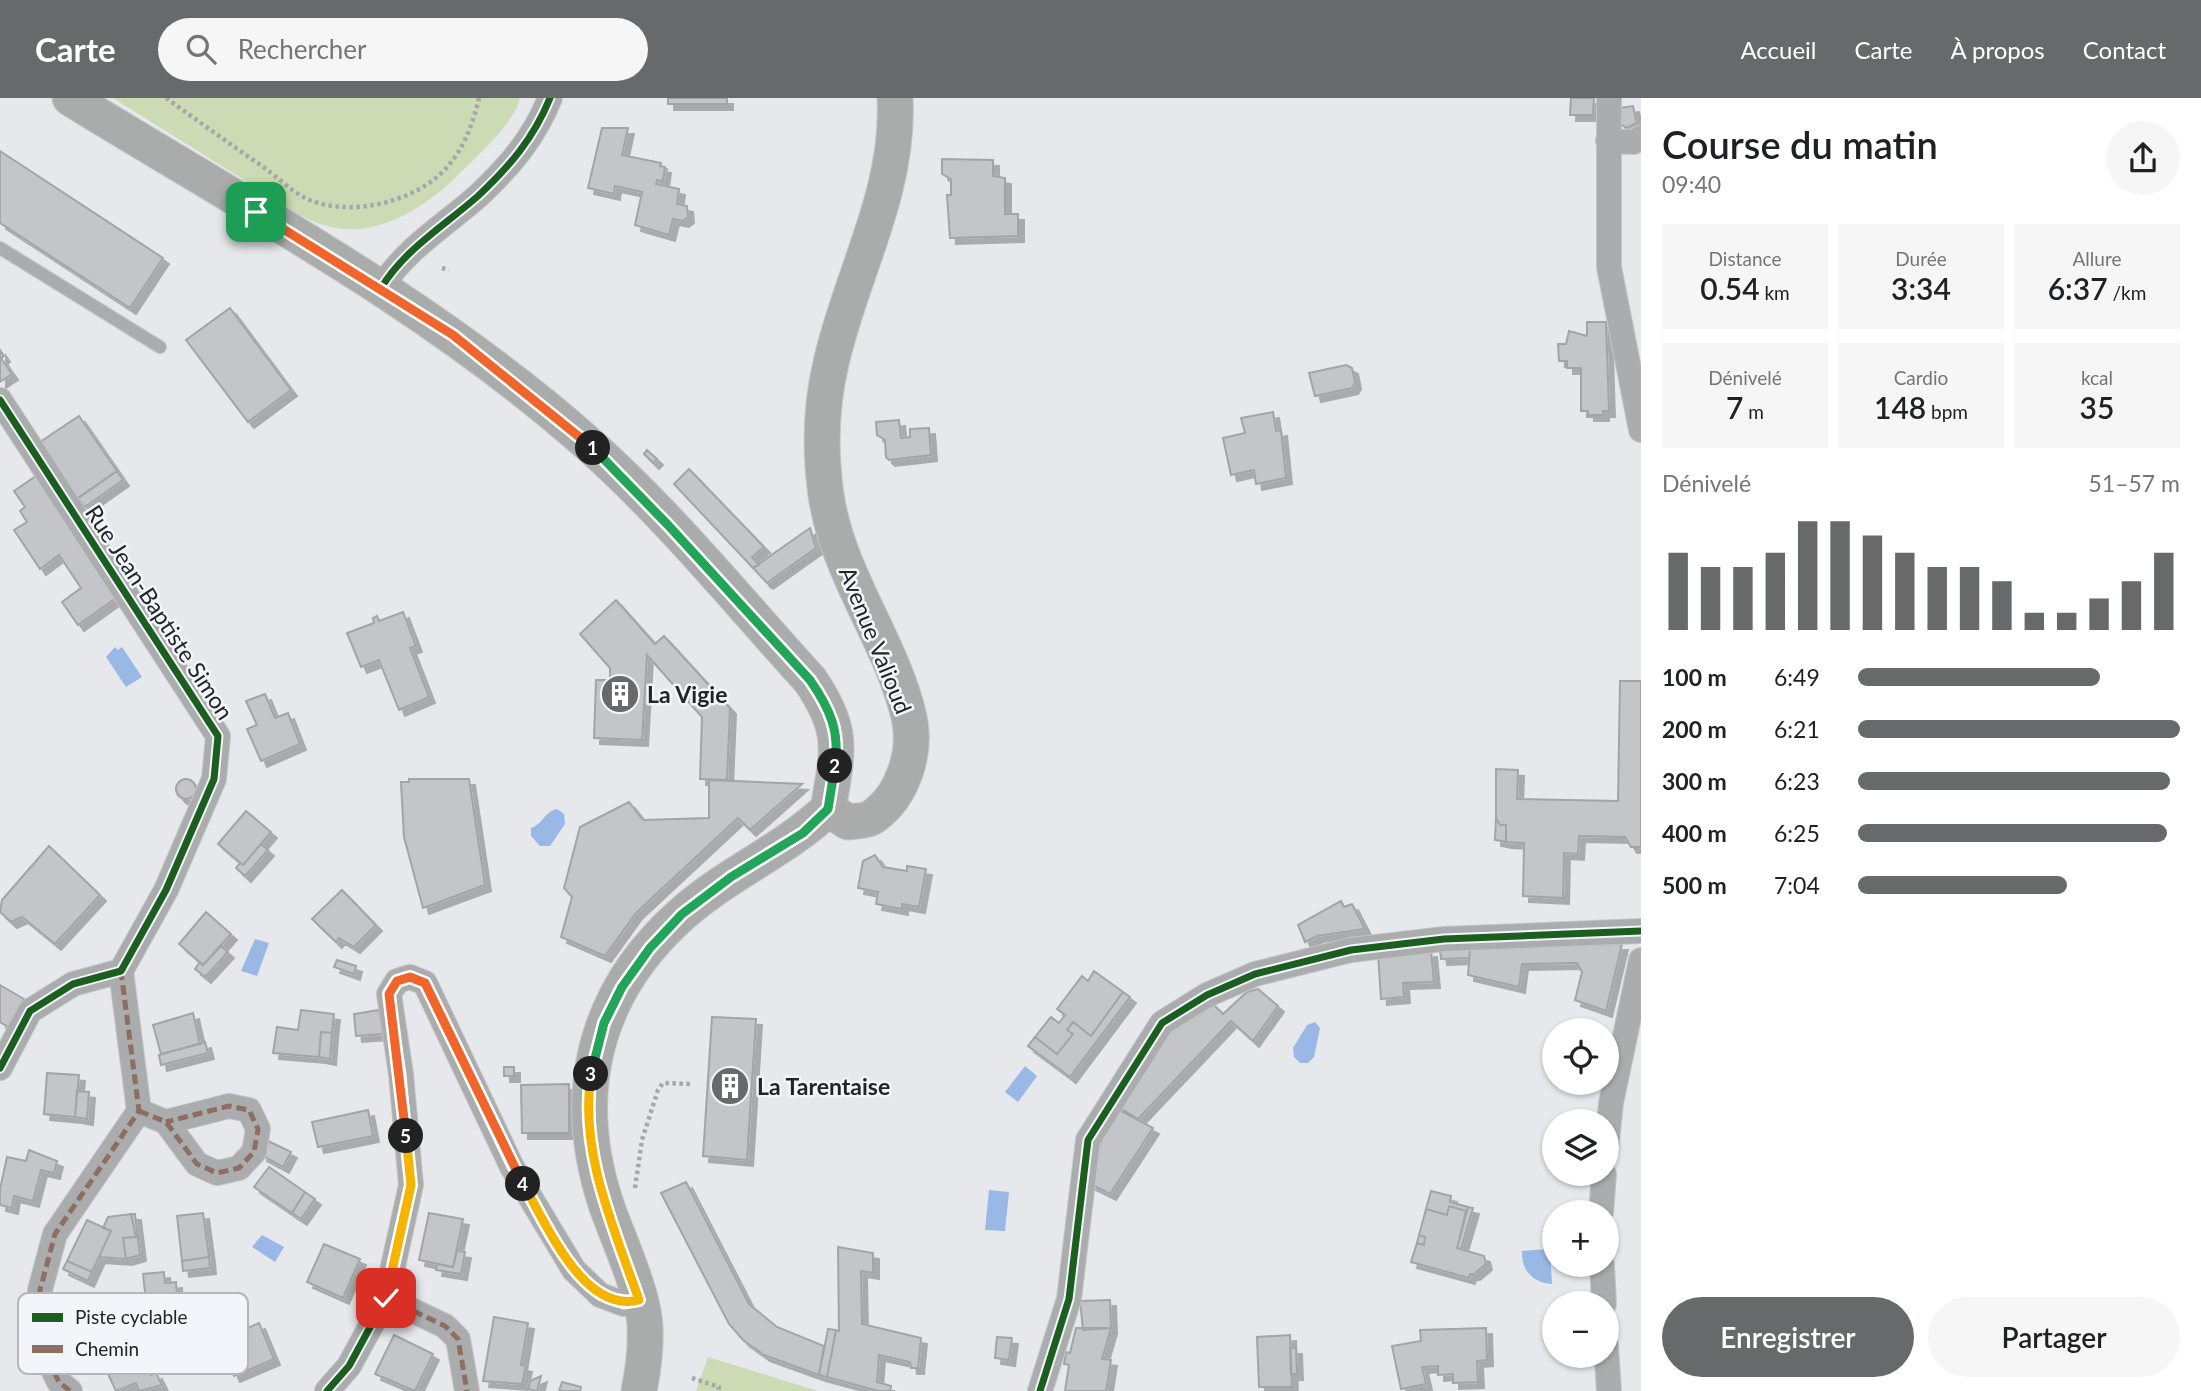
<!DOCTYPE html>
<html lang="fr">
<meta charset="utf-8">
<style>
:root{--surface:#fff;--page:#f6f6f6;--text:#202124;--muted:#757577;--accent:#67696a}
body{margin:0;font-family:Lato,sans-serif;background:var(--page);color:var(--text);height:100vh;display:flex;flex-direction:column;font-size:26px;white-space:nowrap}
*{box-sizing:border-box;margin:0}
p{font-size:23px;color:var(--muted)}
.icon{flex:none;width:38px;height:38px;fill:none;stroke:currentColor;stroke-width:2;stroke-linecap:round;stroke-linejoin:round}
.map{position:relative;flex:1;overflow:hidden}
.drawer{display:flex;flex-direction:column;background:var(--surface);width:560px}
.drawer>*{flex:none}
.controls{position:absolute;left:1542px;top:920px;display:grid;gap:14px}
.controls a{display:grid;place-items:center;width:77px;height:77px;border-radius:50%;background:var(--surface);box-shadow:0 2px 5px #0004;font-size:35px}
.pin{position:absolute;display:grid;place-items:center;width:60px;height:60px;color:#fff;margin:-30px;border-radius:14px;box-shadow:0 4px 10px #0006}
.km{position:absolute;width:35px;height:35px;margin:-18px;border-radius:50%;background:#222;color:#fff;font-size:19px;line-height:35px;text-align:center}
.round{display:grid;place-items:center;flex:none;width:74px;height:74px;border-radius:37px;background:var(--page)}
.head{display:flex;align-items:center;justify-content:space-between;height:119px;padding:0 21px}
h1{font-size:38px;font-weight:600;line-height:52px}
.metrics{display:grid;grid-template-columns:repeat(3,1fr);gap:10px;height:119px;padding:7px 21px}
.metrics div{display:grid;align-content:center;border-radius:0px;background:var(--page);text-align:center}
.metrics b{font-size:30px;font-weight:600}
.metrics small{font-size:19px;font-weight:400}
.metrics p{font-size:19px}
.chart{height:196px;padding:14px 21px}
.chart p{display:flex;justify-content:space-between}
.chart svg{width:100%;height:126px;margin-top:7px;stroke:var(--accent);stroke-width:6}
.action{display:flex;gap:14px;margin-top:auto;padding:14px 21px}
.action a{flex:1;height:80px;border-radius:42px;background:var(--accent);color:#fff;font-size:28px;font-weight:600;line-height:80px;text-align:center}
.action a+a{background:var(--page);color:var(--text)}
ul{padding:0 21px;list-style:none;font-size:23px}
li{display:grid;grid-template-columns:112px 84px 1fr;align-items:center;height:52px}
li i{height:18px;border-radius:9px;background:var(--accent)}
header{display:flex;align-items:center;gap:42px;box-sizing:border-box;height:98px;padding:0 35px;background:var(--accent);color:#fff}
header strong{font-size:33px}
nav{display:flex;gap:38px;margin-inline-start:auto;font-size:24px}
.search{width:490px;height:63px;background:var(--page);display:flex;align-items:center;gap:18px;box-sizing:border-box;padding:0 24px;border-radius:38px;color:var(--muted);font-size:26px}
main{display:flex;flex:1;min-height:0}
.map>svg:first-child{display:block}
</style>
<header>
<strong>Carte</strong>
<div class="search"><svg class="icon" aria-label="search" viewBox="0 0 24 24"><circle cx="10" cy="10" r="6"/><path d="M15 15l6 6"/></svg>Rechercher</div>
<nav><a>Accueil</a><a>Carte</a><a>À propos</a><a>Contact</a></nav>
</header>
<main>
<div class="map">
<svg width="1641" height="1293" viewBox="0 0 1641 1293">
<defs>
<filter id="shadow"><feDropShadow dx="6" dy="6" stdDeviation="0" flood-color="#0004"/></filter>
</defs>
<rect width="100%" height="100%" fill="#e6e8eb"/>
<path fill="#ccdbb3" d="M113 0H520C515 24 478 57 461 74 432 104 387 135 344 131 305 128 268 97 236 77 195 51 154 26 113 0Z
M708 1259 818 1293H696Z"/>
<path fill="#9ab8e5" d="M115 549 118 552 122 549 142 579 126 589 106 559Z
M557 711 564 716 565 726 550 748H540L531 738V730C542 727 545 713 557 711Z
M255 841 269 845 257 878 241 873Z
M1315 924 1320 930 1314 959 1308 965H1300L1294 959 1293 950 1307 927Z
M1025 968 1037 978 1018 1004 1005 994Z
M989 1092 1009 1094 1005 1133 985 1132Z
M262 1137 284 1149 275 1164 252 1149Z
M1550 1151 1552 1186C1533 1185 1521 1172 1522 1153Z"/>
<path fill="#c4c5c8" stroke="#a3a4a7" stroke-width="2" filter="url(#shadow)" d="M668 0H727V6H668Z
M1571 0H1594L1593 17H1570Z
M1633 8 1637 25 1626 30 1621 26 1619 10Z
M602 30H628L622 57 661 65 660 68 665 69 663 83 657 82 656 86 679 91 677 106 687 108 688 119 683 123 673 121 669 137 635 127 642 94 615 88 614 96 588 90Z
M0 53 163 160 130 210 0 125Z
M942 61 993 62V78L1005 80V116H1018V138L950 140 947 97H951V81L942 76Z
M230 210 291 292 248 324 186 242Z
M1587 224H1606L1609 313H1603V317H1588V313H1581V270H1567V263H1559L1558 246H1566L1569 233 1587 238Z
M0 252 4 258 1 260 12 276 0 284Z
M1346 267 1352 270 1355 285 1352 290 1315 298 1309 275Z
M1273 314 1276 333 1281 332 1286 380 1256 386 1254 372 1231 377 1223 340 1245 335 1241 320Z
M79 318 117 373 77 401 40 344Z
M899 322 901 340 910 339V331L929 330 931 357 889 362 886 359 885 342 877 337 876 324Z
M647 352 657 361 653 365 644 356Z
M689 371 764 449 752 459 759 467 753 470 674 386Z
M117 373 123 382 85 409 78 400Z
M36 378 116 500 78 527 62 504 81 490 59 457 40 471 14 432 27 424 20 413 25 409 14 393Z
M810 430 816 450 767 485 753 470Z
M616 502 655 546 664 538 730 610 727 682 700 681 702 619 647 557 642 642 594 640 596 582H610V570L580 536Z
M403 514 416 548 410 550 429 599 399 612 379 562 361 569 347 535 374 525 373 520 377 518 379 523Z
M1620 583H1641V749H1631L1625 739 1579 738 1578 756 1564 755 1563 800 1523 798 1524 745 1506 744V727H1500L1496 720V671L1518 672 1517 701 1618 703Z
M265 596 275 620 288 615 300 646 261 663 247 631 257 627 246 603Z
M409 681H469L485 787 423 810 404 739 401 684H409Z
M176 691a10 10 0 1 1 20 0a10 10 0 1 1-20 0Z
M709 682 802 686 750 732 738 720 636 815 605 858 561 839 572 799 564 790 580 729 629 704 643 722 709 720Z
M246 713 271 734 243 767 218 746Z
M1496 720 1500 727H1506V744L1495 742Z
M261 746 268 752 245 778 236 770 240 765 243 767Z
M49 748 100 797 55 846 22 819 11 824 0 814 2 802Z
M875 757 883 769 907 773V768L926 771 919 809 902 806V811L876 806 878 794 858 790 863 763Z
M342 792 376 827 354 849 339 840 336 844 312 821Z
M1341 803 1344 809 1352 806 1365 831 1317 838 1305 844 1298 827Z
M206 814 231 836 203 867 179 846Z
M1622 846 1606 913 1575 902 1582 874 1577 865 1522 866 1519 889 1468 877 1470 850Z
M221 848 228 854 205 879 195 871 200 864 203 867Z
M1470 850 1469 860 1441 861 1440 852Z
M1431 853 1434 884 1403 885 1404 899 1381 901 1378 856Z
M337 862 356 868 354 876 334 869Z
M1094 873 1123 894 1091 938 1073 924 1067 932 1073 936 1057 956 1035 939 1051 919 1059 925 1065 917 1057 911 1082 878 1088 883Z
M0 887 24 901 8 929 0 924Z
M1258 891 1278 908 1253 943 1231 923 1138 1021 1120 1010 1168 934 1214 907 1223 916 1247 894Z
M1123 894 1130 899 1070 979 1028 948 1035 939 1057 956 1073 936 1067 932 1073 924 1091 938Z
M301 912 334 916 332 935 321 934 319 959 273 955 277 929 298 932Z
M379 912 383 936 356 938 354 916Z
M193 915 200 946 161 956 153 927Z
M712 919 756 921 747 1062 703 1058Z
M321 934 332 935 330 961 319 959Z
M205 944 208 955 161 967 159 957Z
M504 969H514V978H504Z
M47 975 79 977 75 1019 44 1016Z
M569 986V1035H522L521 987Z
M77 993 89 994 87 1021 75 1019Z
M1116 1010 1153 1030 1110 1096 1090 1086 1099 1049Z
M368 1012 373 1038 318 1049 312 1024Z
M268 1043 291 1054 283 1069 261 1057Z
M29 1052 57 1063 54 1075 41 1072 33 1103 14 1098 12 1110 0 1107V1091L7 1059 26 1063Z
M269 1069 305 1094 292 1115 254 1089Z
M686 1084 749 1206 777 1229 824 1248 819 1277 764 1257 743 1242 729 1226 661 1095Z
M1431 1093 1451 1098 1450 1104 1468 1109 1466 1113 1449 1108 1447 1117 1426 1111Z
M305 1094 315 1101 301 1121 292 1115Z
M1449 1108 1466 1113 1457 1150 1484 1158 1486 1166 1474 1176H1470L1469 1180 1411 1164 1417 1145 1424 1147 1425 1139 1419 1137 1426 1111 1447 1117Z
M1468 1109 1473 1110 1461 1151 1457 1150Z
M203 1115 209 1159 182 1163 177 1118Z
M429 1115 463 1121 453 1169 419 1162Z
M131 1116 136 1139 123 1140 126 1161 99 1159 111 1133 103 1130 108 1119Z
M131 1116H135L140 1157 126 1161 123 1140 136 1139Z
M87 1122 111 1133 92 1174 67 1163Z
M1419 1137 1425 1139 1424 1147 1417 1145Z
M324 1146 360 1161 343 1200 307 1184Z
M838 1149 873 1155V1175L861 1173 862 1226 921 1240 918 1270H911L910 1264 879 1257 877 1284 891 1288 890 1293H878L827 1279 836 1232 839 1233Z
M457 1153 465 1154 461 1176 436 1172 437 1166 453 1169Z
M209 1159 210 1170 183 1173 182 1163Z
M67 1163 92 1174 88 1183 63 1171Z
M164 1174 165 1185 176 1184 177 1199 146 1203 143 1176Z
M1110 1202 1111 1230 1083 1232 1080 1203Z
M494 1219 528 1225 521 1267 526 1268 522 1286 483 1283Z
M259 1225 274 1261 234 1278 219 1243Z
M1076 1230H1111L1102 1261 1111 1262 1106 1293H1065L1069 1267 1064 1266 1066 1254 1070 1255Z
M1486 1230 1487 1262 1477 1263 1478 1284 1453 1285V1276L1438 1277V1268L1422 1269 1426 1286 1401 1291 1392 1248 1421 1243 1420 1232Z
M828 1231 836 1232 827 1279 819 1277Z
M394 1237 433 1256 415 1293 375 1276Z
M1290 1237 1292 1289H1259L1257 1239Z
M997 1239 1012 1240 1009 1262 995 1260Z
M137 1247 151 1277 156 1275 162 1287 139 1293 136 1285 116 1293 102 1263Z
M1290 1250H1296L1297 1276H1291Z
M541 1278 537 1293 528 1291 530 1283Z
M562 1284 581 1289 580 1293H559Z"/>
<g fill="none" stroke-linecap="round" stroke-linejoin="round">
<g stroke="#c4c5c7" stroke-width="14">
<path id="lane" d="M0 150 160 249"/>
</g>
<g stroke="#c4c5c7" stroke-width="26">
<path id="street" d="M1609 0V169L1641 332
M1608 43 1633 44 1641 40
M381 190C405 151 444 128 478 98 509 69 534 40 550 0
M0 302 218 638 214 681 166 792 121 873 73 886 30 913 0 970
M139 1013 166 1024 197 1066 217 1075 239 1070 254 1054 258 1031 249 1012 229 1008 166 1024
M1606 1053 1611 1005 1641 862
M1601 1115 1604 1076
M1602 1167 1604 1206
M386 1200 445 1228 458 1241 467 1293
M1606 1248 1609 1293
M70 1293 59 1284 38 1241 40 1192 55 1136 139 1013 121 873
M327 1293 349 1268 386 1200 411 1087 401 976 389 896 397 883 410 879 425 885 512 1069 574 1172 600 1197 624 1206 639 1203
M1040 1293 1069 1201 1088 1042 1162 925 1207 897 1255 876 1351 852 1444 841 1641 833"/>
</g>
<g stroke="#c4c5c7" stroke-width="37">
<path id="secondary" d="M70 0C245 108 430 206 585 343 667 415 737 502 810 582 845 633 838 653 828 711
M828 711 848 724C856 723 868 723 874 718 903 697 917 654 909 619 891 542 838 478 826 397 820 354 821 307 831 265 851 176 900 94 895 0
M639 1293C643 1273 646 1250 645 1230 645 1199 618 1140 607 1109 569 997 593 895 682 816 728 775 784 753 828 711"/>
</g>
<path stroke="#a6a7aa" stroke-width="4.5" stroke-dasharray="3.5 3.5" stroke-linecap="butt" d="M166 0C198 23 230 46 262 68 276 78 290 92 305 100 349 121 418 104 448 68 465 48 473 25 479 0
M442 170 449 172
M769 489 811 459
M635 1090 642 1042 658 992 663 985 693 986
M692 1280 719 1289 718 1293"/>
<use href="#lane" stroke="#aaacad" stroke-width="12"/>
<use href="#street" stroke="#aaacad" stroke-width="24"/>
<use href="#secondary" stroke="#aaacac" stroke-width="35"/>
<path stroke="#8d6e63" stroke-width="5" stroke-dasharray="10 5" stroke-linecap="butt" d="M139 1013 166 1024 197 1066 217 1075 239 1070 254 1054 258 1031 249 1012 229 1008 166 1024
M386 1200 445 1228 458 1241 467 1293
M70 1293 59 1284 38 1241 40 1192 55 1136 139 1013 121 873"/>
<g stroke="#f2f5f9" stroke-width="11">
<path id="cycleway" d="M381 190C405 151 444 128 478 98 509 69 534 40 550 0
M0 302 218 638 214 681 166 792 121 873 73 886 30 913 0 970
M327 1293 349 1268 386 1200 411 1087 401 976 389 896 397 883 410 879 425 885 512 1069 574 1172 600 1197 624 1206 639 1203
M1040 1293 1069 1201 1088 1042 1162 925 1207 897 1255 876 1351 852 1444 841 1641 833"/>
</g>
<use href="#cycleway" stroke="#1b5e20" stroke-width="7"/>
</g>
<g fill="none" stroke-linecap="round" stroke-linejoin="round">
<g stroke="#fff" stroke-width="14">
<path id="split-1" d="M256 114 453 237 593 350"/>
</g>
<g stroke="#fff" stroke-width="14">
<path id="split-2" d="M593 350 668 427 810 582C830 611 840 633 835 668"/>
</g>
<g stroke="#fff" stroke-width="14">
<path id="split-3" d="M591 976 604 925 622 889 650 850 682 816 731 779 803 735 828 711 835 668"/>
</g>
<g stroke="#fff" stroke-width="14">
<path id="split-4" d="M523 1086C547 1126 583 1216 639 1202 614 1130 579 1054 591 976"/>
</g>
<g stroke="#fff" stroke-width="14">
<path id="split-5" d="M406 1038 389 896 397 883 410 879 425 885 523 1086"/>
</g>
<g stroke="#fff" stroke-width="14">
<path id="split-6" d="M386 1200 411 1087 406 1038"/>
</g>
<use href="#split-1" stroke="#f0652b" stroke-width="9"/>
<use href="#split-2" stroke="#22a559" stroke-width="9"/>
<use href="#split-3" stroke="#22a559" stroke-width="9"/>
<use href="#split-4" stroke="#f5b400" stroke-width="9"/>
<use href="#split-5" stroke="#f0652b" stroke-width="9"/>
<use href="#split-6" stroke="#f5b400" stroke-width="9"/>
</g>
<defs>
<g id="building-disc" transform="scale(2.0125)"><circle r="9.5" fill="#67696a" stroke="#f2f5f9"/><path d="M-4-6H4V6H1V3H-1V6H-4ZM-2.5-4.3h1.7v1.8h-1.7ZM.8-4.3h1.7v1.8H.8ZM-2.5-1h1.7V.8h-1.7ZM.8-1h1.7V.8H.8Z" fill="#fff"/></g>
</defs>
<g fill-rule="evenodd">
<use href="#building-disc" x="620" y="596"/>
<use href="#building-disc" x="730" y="988"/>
</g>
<g text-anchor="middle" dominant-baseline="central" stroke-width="5" stroke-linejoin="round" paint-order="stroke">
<g font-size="23" fill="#232425" stroke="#f2f5f9">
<text transform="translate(160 514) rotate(57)">Rue Jean-Baptiste Simon</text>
<text transform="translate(876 542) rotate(68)">Avenue Valioud</text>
</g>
<g font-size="23" font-weight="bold" fill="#232425" stroke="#f2f5f9" text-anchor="start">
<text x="647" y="596">La Vigie</text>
<text x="757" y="988">La Tarentaise</text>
</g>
</g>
<rect x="18" y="1195" width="230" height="81" rx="10" fill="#f2f5f9" stroke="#b4b6b9" stroke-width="2"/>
<rect x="32" y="1215" width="31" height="9" fill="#1b5e20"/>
<rect x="32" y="1247" width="31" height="8" fill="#8d6e63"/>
<g font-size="19" fill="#232425">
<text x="75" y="1226">Piste cyclable</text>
<text x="75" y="1258">Chemin</text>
</g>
</svg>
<div class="controls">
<a><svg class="icon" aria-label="locate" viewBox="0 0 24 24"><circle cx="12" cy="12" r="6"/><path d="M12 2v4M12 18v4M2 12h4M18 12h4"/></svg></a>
<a><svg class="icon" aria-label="layers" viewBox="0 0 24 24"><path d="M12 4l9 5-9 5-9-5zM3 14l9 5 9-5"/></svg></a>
<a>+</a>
<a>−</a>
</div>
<div class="pin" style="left:256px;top:114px;background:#1e9e55"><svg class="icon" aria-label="arrive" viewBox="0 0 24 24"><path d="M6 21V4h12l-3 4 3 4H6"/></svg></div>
<div class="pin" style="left:386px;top:1200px;background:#d93025"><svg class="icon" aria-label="check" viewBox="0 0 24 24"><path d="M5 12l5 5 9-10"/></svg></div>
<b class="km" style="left:593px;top:350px">1</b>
<b class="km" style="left:835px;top:668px">2</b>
<b class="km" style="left:591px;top:976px">3</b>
<b class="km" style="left:523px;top:1086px">4</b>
<b class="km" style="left:406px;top:1038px">5</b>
</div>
<section class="drawer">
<div class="head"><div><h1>Course du matin</h1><p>09:40</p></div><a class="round"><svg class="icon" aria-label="share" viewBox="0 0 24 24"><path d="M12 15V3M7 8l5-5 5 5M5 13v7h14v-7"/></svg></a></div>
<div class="metrics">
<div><p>Distance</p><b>0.54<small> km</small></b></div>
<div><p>Durée</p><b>3:34</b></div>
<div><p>Allure</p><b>6:37<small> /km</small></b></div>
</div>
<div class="metrics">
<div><p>Dénivelé</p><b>7<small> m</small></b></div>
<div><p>Cardio</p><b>148<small> bpm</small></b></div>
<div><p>kcal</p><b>35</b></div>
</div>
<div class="chart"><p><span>Dénivelé</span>51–57 m</p>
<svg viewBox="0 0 160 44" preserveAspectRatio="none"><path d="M5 44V17M15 44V22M25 44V22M35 44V17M45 44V6M55 44V6M65 44V11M75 44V17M85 44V22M95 44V22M105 44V27M115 44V38M125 44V38M135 44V33M145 44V27M155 44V17"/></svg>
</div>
<ul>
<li><b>100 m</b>6:49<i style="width:75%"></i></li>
<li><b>200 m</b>6:21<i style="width:100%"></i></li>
<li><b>300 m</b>6:23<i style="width:97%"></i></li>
<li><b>400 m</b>6:25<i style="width:96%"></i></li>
<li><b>500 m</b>7:04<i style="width:65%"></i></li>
</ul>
<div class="action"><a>Enregistrer</a><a>Partager</a></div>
</section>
</main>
